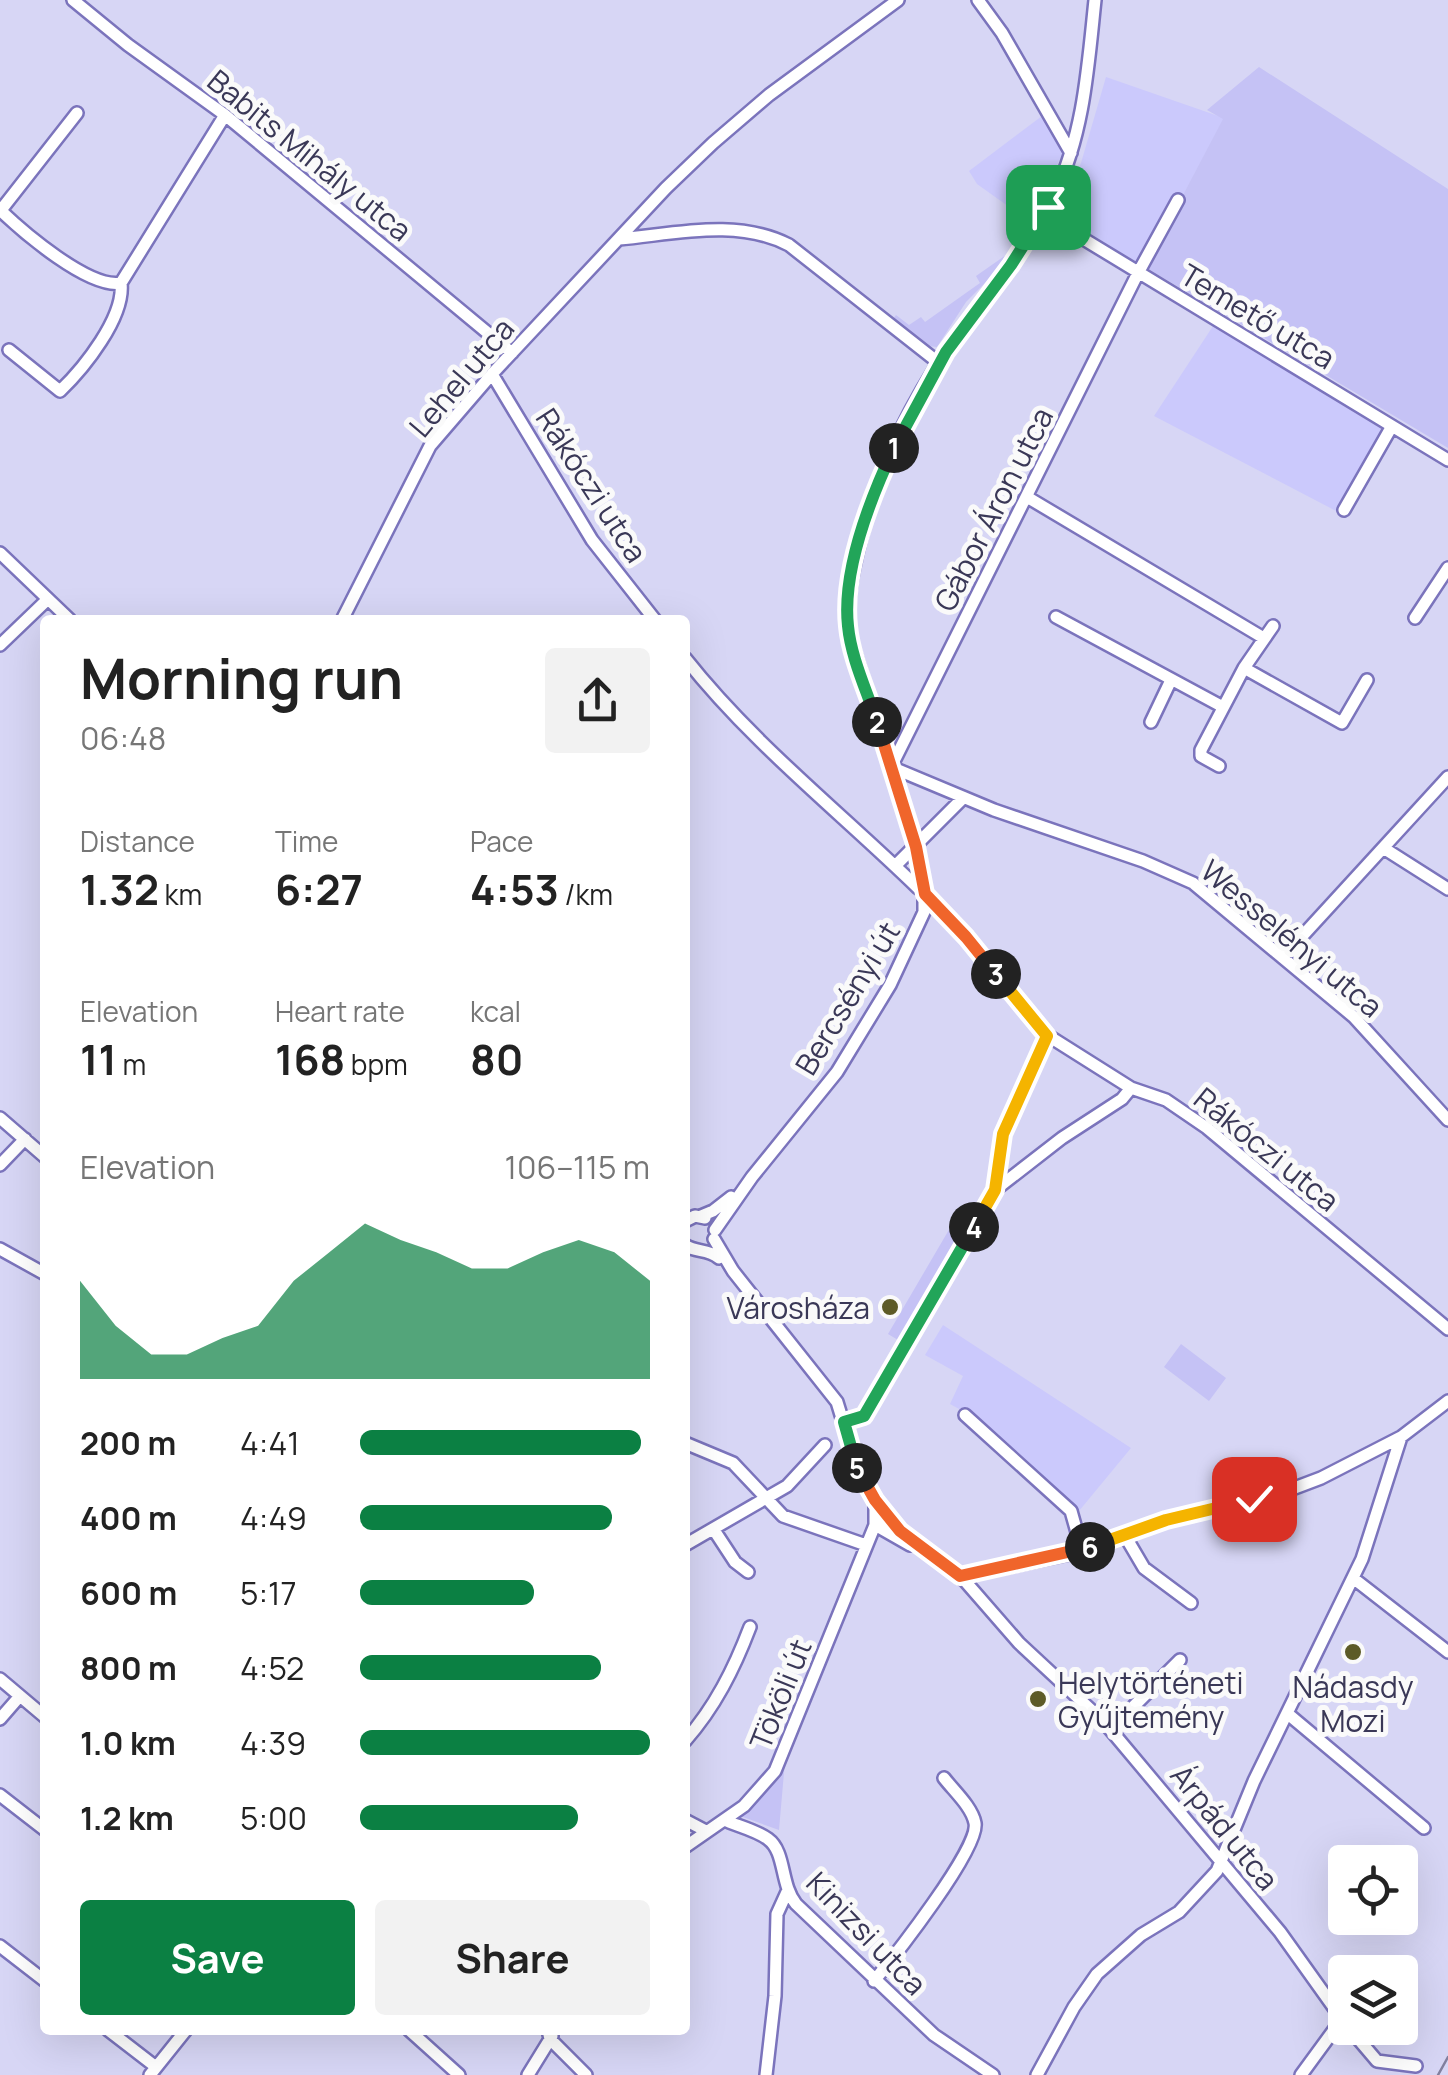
<!DOCTYPE html>
<meta charset="utf-8">
<style>
:root{--surface:#fff;--page:#f2f2f2;--text:#222;--muted:#767676;--accent:#0b8043}
body{margin:0;font-family:Manrope,sans-serif;background:var(--page);color:var(--text);height:100vh;display:flex;flex-direction:column;font-size:38px;white-space:nowrap}
*{box-sizing:border-box;margin:0}
p{font-size:32px;color:var(--muted)}
.icon{flex:none;width:55px;height:55px;fill:none;stroke:currentColor;stroke-width:2;stroke-linecap:round;stroke-linejoin:round}
.map{position:relative;flex:1;overflow:hidden}
.sheet{position:absolute;left:40px;top:615px;width:650px;height:1420px;display:flex;flex-direction:column;background:var(--surface);border-radius:10px;box-shadow:0 10px 40px #0002}
.sheet>*{flex:none}
.buttons{position:absolute;left:1328px;top:1845px;display:grid;gap:20px}
.buttons a{display:grid;place-items:center;width:90px;height:90px;border-radius:10px;background:var(--surface);box-shadow:0 10px 40px #0002;font-size:50px}
.pin{position:absolute;display:grid;place-items:center;width:85px;height:85px;color:#fff;margin:-42px;border-radius:20px;box-shadow:0 5px 15px #0006}
.km{position:absolute;width:50px;height:50px;margin:-25px;border-radius:50%;background:#222;color:#fff;font-size:28px;line-height:50px;text-align:center}
.round{display:grid;place-items:center;flex:none;width:105px;height:105px;border-radius:10px;background:var(--page)}
.overview{display:flex;align-items:center;justify-content:space-between;height:170px;padding:0 40px}
h1{font-size:55px;font-weight:700;line-height:75px}
.stats{display:grid;grid-template-columns:repeat(3,1fr);gap:15px;height:170px;padding:10px 40px}
.stats div{display:grid;align-content:center}
.stats b{font-size:42px;font-weight:700}
.stats small{font-size:28px;font-weight:400}
.stats p{font-size:28px}
.chart{height:280px;padding:20px 40px}
.chart p{display:flex;justify-content:space-between}
.chart svg{width:100%;height:180px;margin-top:10px;fill:var(--accent);opacity:.7}
.cta{display:flex;gap:20px;margin-top:auto;padding:20px 40px}
.cta a{flex:1;height:115px;border-radius:10px;background:var(--accent);color:#fff;font-size:40px;font-weight:700;line-height:115px;text-align:center}
.cta a+a{background:var(--page);color:var(--text)}
ul{padding:0 40px;list-style:none;font-size:32px}
li{display:grid;grid-template-columns:160px 120px 1fr;align-items:center;height:75px}
li i{height:25px;border-radius:12px;background:var(--accent)}
.map>svg:first-child{display:block}
</style>
<div class="map">
<svg width="1448" height="2075" viewBox="0 0 1448 2075">
<rect width="100%" height="100%" fill="#d7d6f5"/>
<path fill="#cbc9fc" d="M1106 77 1224 118 1145 267 1057 215 1081 163Z
M1042 116 1064 151 1029 221 977 184 969 171Z
M1217 320 1390 425 1340 513 1154 416Z
M943 1325 1131 1448 1079 1511 983 1422 950 1404 963 1376 925 1355Z"/>
<path fill="#c5c2f5" d="M1259 67 1448 189V448L1145 267 1223 119 1207 110Z
M1006 255 993 275 966 302 937 347 928 346 893 319 896 315 909 325 921 317 925 322 980 283 976 276Z
M957 1216 968 1222 898 1340 888 1334Z
M1181 1344 1226 1378 1209 1401 1164 1367Z
M785 1761 779 1830 740 1816 775 1780Z"/>
<g fill="none" stroke-linecap="round" stroke-linejoin="round">
<g stroke="#7b74bc" stroke-width="16">
<path id="minor" d="M73 0 128 45 225 115 512 353
M978 0 1002 33 1071 153
M0 210C23 232 89 289 121 283L225 115
M1 210 77 113
M1044 215 1448 460
M619 239C675 234 737 218 789 245L939 363
M9 350 60 391C84 368 125 317 121 283
M492 374 592 540 655 620
M1027 497 1262 637
M1344 510 1392 426
M0 553 70 620
M1056 617 1223 707
M1415 618 1448 568
M342 620 430 446 492 374 666 188 713 143 769 95 898 0
M0 645 48 599
M685 658C753 744 840 812 918 888
M1244 668 1342 723 1367 680
M1151 722 1171 680
M1219 766 1201 756V750L1244 668 1273 626
M891 767 994 810 1143 861 1193 883 1354 1017 1448 1120
M891 767 1138 273 1178 200
M1385 849 1448 889
M895 866 963 798
M925 894 966 937 1047 1035 1131 1088 1166 1100 1207 1128 1448 1329
M1284 956 1448 777
M0 1118 45 1157
M0 1165 25 1139
M995 1190 1062 1138 1122 1099 1131 1088
M701 1216 713 1211 731 1197
M685 1221 695 1216 705 1218
M715 1230 752 1177 837 1072 890 985 924 912V885L916 847 849 635C845 602 853 569 861 537 878 471 909 407 947 350 983 298 1027 251 1055 193 1084 133 1088 66 1095 0
M714 1239 733 1271 837 1402 857 1467 875 1500 900 1531 965 1581 1019 1643 1104 1722 1280 1932 1345 2023
M685 1245C696 1253 707 1248 719 1258
M0 1249 45 1274
M965 1415 1071 1511 1082 1550
M844 1422 864 1415 995 1190 1003 1134 1047 1035
M685 1443 733 1463 783 1516 866 1545
M875 1525 910 1545
M714 1530 735 1562 748 1572
M1124 1534 1144 1568 1191 1603
M685 1545 787 1486 825 1445
M959 1577 1074 1553 1166 1520 1284 1492 1321 1478 1401 1437 1448 1401
M1353 1578 1448 1652
M0 1679 45 1717
M1288 1714 1424 1828
M0 1719 20 1696
M1111 1729 1180 1660
M685 1741C715 1707 734 1669 750 1627
M0 1795 45 1830
M685 1820 706 1831
M724 1820C738 1826 756 1830 768 1839 786 1852 780 1884 796 1904L934 2035 993 2075
M685 1847 744 1806 775 1771 875 1525V1500
M0 1946 45 1981
M874 1981C893 1958 980 1848 975 1823 972 1807 954 1791 944 1778
M1349 2028 1377 2061 1416 2066
M108 2030 156 2067
M409 2030 459 2075
M548 2030 550 2039 586 2075
M150 2075 186 2030
M528 2075 552 2036
M766 2075 775 1996 777 1914 787 1892
M1037 2075 1074 2007 1097 1974 1141 1935 1179 1912 1217 1871 1254 1781 1362 1559 1401 1437
M1301 2075 1342 2019"/>
</g>
<use href="#minor" stroke="#fff" stroke-width="11"/>
<path stroke="#82809f" stroke-width="2.5" d="M1438 2075 1448 2057"/>
</g>
<g fill="none" stroke-linecap="round" stroke-linejoin="round">
<g stroke="#fff" stroke-width="20">
<path id="split-1" d="M894 448 946 352 1011 265 1048 207"/>
</g>
<g stroke="#fff" stroke-width="20">
<path id="split-2" d="M877 722C867 691 851 658 848 626 842 571 871 497 894 448"/>
</g>
<g stroke="#fff" stroke-width="20">
<path id="split-3" d="M877 722 916 847 925 894 966 937 996 974"/>
</g>
<g stroke="#fff" stroke-width="20">
<path id="split-4" d="M974 1227 995 1190 1003 1134 1047 1036 996 974"/>
</g>
<g stroke="#fff" stroke-width="20">
<path id="split-5" d="M857 1468 844 1422 864 1416 974 1227"/>
</g>
<g stroke="#fff" stroke-width="20">
<path id="split-6" d="M857 1468 875 1500 900 1531 960 1576 1090 1547"/>
</g>
<g stroke="#fff" stroke-width="20">
<path id="split-7" d="M1090 1547 1166 1520 1254 1499"/>
</g>
<use href="#split-1" stroke="#22a559" stroke-width="12"/>
<use href="#split-2" stroke="#22a559" stroke-width="12"/>
<use href="#split-3" stroke="#f0652b" stroke-width="12"/>
<use href="#split-4" stroke="#f5b400" stroke-width="12"/>
<use href="#split-5" stroke="#22a559" stroke-width="12"/>
<use href="#split-6" stroke="#f0652b" stroke-width="12"/>
<use href="#split-7" stroke="#f5b400" stroke-width="12"/>
</g>
<g fill="#5d5b27" stroke="#fafafa" stroke-width="4">
<circle cx="890" cy="1307" r="10"/>
<circle cx="1353" cy="1652" r="10"/>
<circle cx="1038" cy="1699" r="10"/>
</g>
<g text-anchor="middle" dominant-baseline="central" stroke-width="10" stroke-linejoin="round" paint-order="stroke">
<g font-size="30" fill="#3a3857" stroke="#fafafa">
<text transform="translate(310 155) rotate(39)">Babits Mihály utca</text>
<text transform="translate(1258 316) rotate(31)">Temető utca</text>
<text transform="translate(461 377) rotate(-50)">Lehel utca</text>
<text transform="translate(592 485) rotate(57)">Rákóczi utca</text>
<text transform="translate(993 509) rotate(-63)">Gábor Áron utca</text>
<text transform="translate(1292 938) rotate(40)">Wesselényi utca</text>
<text transform="translate(847 998) rotate(-59)">Bercsényi út</text>
<text transform="translate(1267 1149) rotate(39)">Rákóczi utca</text>
<text transform="translate(780 1694) rotate(-68)">Tököli út</text>
<text transform="translate(1225 1827) rotate(51)">Árpád utca</text>
<text transform="translate(867 1933) rotate(46)">Kinizsi utca</text>
</g>
<g font-size="30" fill="#3a3857" stroke="#fafafa" text-anchor="end">
<text x="870" y="1307">Városháza</text>
<text x="1058" y="1682" text-anchor="start">Helytörténeti<tspan x="1058" dy="34">Gyűjtemény</tspan></text>
<text x="1353" y="1686" text-anchor="middle">Nádasdy<tspan x="1353" dy="34">Mozi</tspan></text>
</g>
</g>
</svg>
<div class="buttons">
<a><svg class="icon" aria-label="locate" viewBox="0 0 24 24"><circle cx="12" cy="12" r="6"/><path d="M12 2v4M12 18v4M2 12h4M18 12h4"/></svg></a>
<a><svg class="icon" aria-label="layers" viewBox="0 0 24 24"><path d="M12 4l9 5-9 5-9-5zM3 14l9 5 9-5"/></svg></a>
</div>
<div class="pin" style="left:1048px;top:207px;background:#1e9e55"><svg class="icon" aria-label="arrive" viewBox="0 0 24 24"><path d="M6 21V4h12l-3 4 3 4H6"/></svg></div>
<div class="pin" style="left:1254px;top:1499px;background:#d93025"><svg class="icon" aria-label="check" viewBox="0 0 24 24"><path d="M5 12l5 5 9-10"/></svg></div>
<b class="km" style="left:894px;top:448px">1</b>
<b class="km" style="left:877px;top:722px">2</b>
<b class="km" style="left:996px;top:974px">3</b>
<b class="km" style="left:974px;top:1227px">4</b>
<b class="km" style="left:857px;top:1468px">5</b>
<b class="km" style="left:1090px;top:1547px">6</b>
<section class="sheet">
<div class="overview"><div><h1>Morning run</h1><p>06:48</p></div><a class="round"><svg class="icon" aria-label="share" viewBox="0 0 24 24"><path d="M12 15V3M7 8l5-5 5 5M5 13v7h14v-7"/></svg></a></div>
<div class="stats">
<div><p>Distance</p><b>1.32<small> km</small></b></div>
<div><p>Time</p><b>6:27</b></div>
<div><p>Pace</p><b>4:53<small> /km</small></b></div>
</div>
<div class="stats">
<div><p>Elevation</p><b>11<small> m</small></b></div>
<div><p>Heart rate</p><b>168<small> bpm</small></b></div>
<div><p>kcal</p><b>80</b></div>
</div>
<div class="chart"><p><span>Elevation</span>106–115 m</p>
<svg viewBox="0 0 160 44" preserveAspectRatio="none"><path d="M0 44V20L10 31L20 38L30 38L40 34L50 31L60 20L70 13L80 6L90 10L100 13L110 17L120 17L130 13L140 10L150 13L160 20V44z"/></svg>
</div>
<ul>
<li><b>200 m</b>4:41<i style="width:97%"></i></li>
<li><b>400 m</b>4:49<i style="width:87%"></i></li>
<li><b>600 m</b>5:17<i style="width:60%"></i></li>
<li><b>800 m</b>4:52<i style="width:83%"></i></li>
<li><b>1.0 km</b>4:39<i style="width:100%"></i></li>
<li><b>1.2 km</b>5:00<i style="width:75%"></i></li>
</ul>
<div class="cta"><a>Save</a><a>Share</a></div>
</section>
</div>
